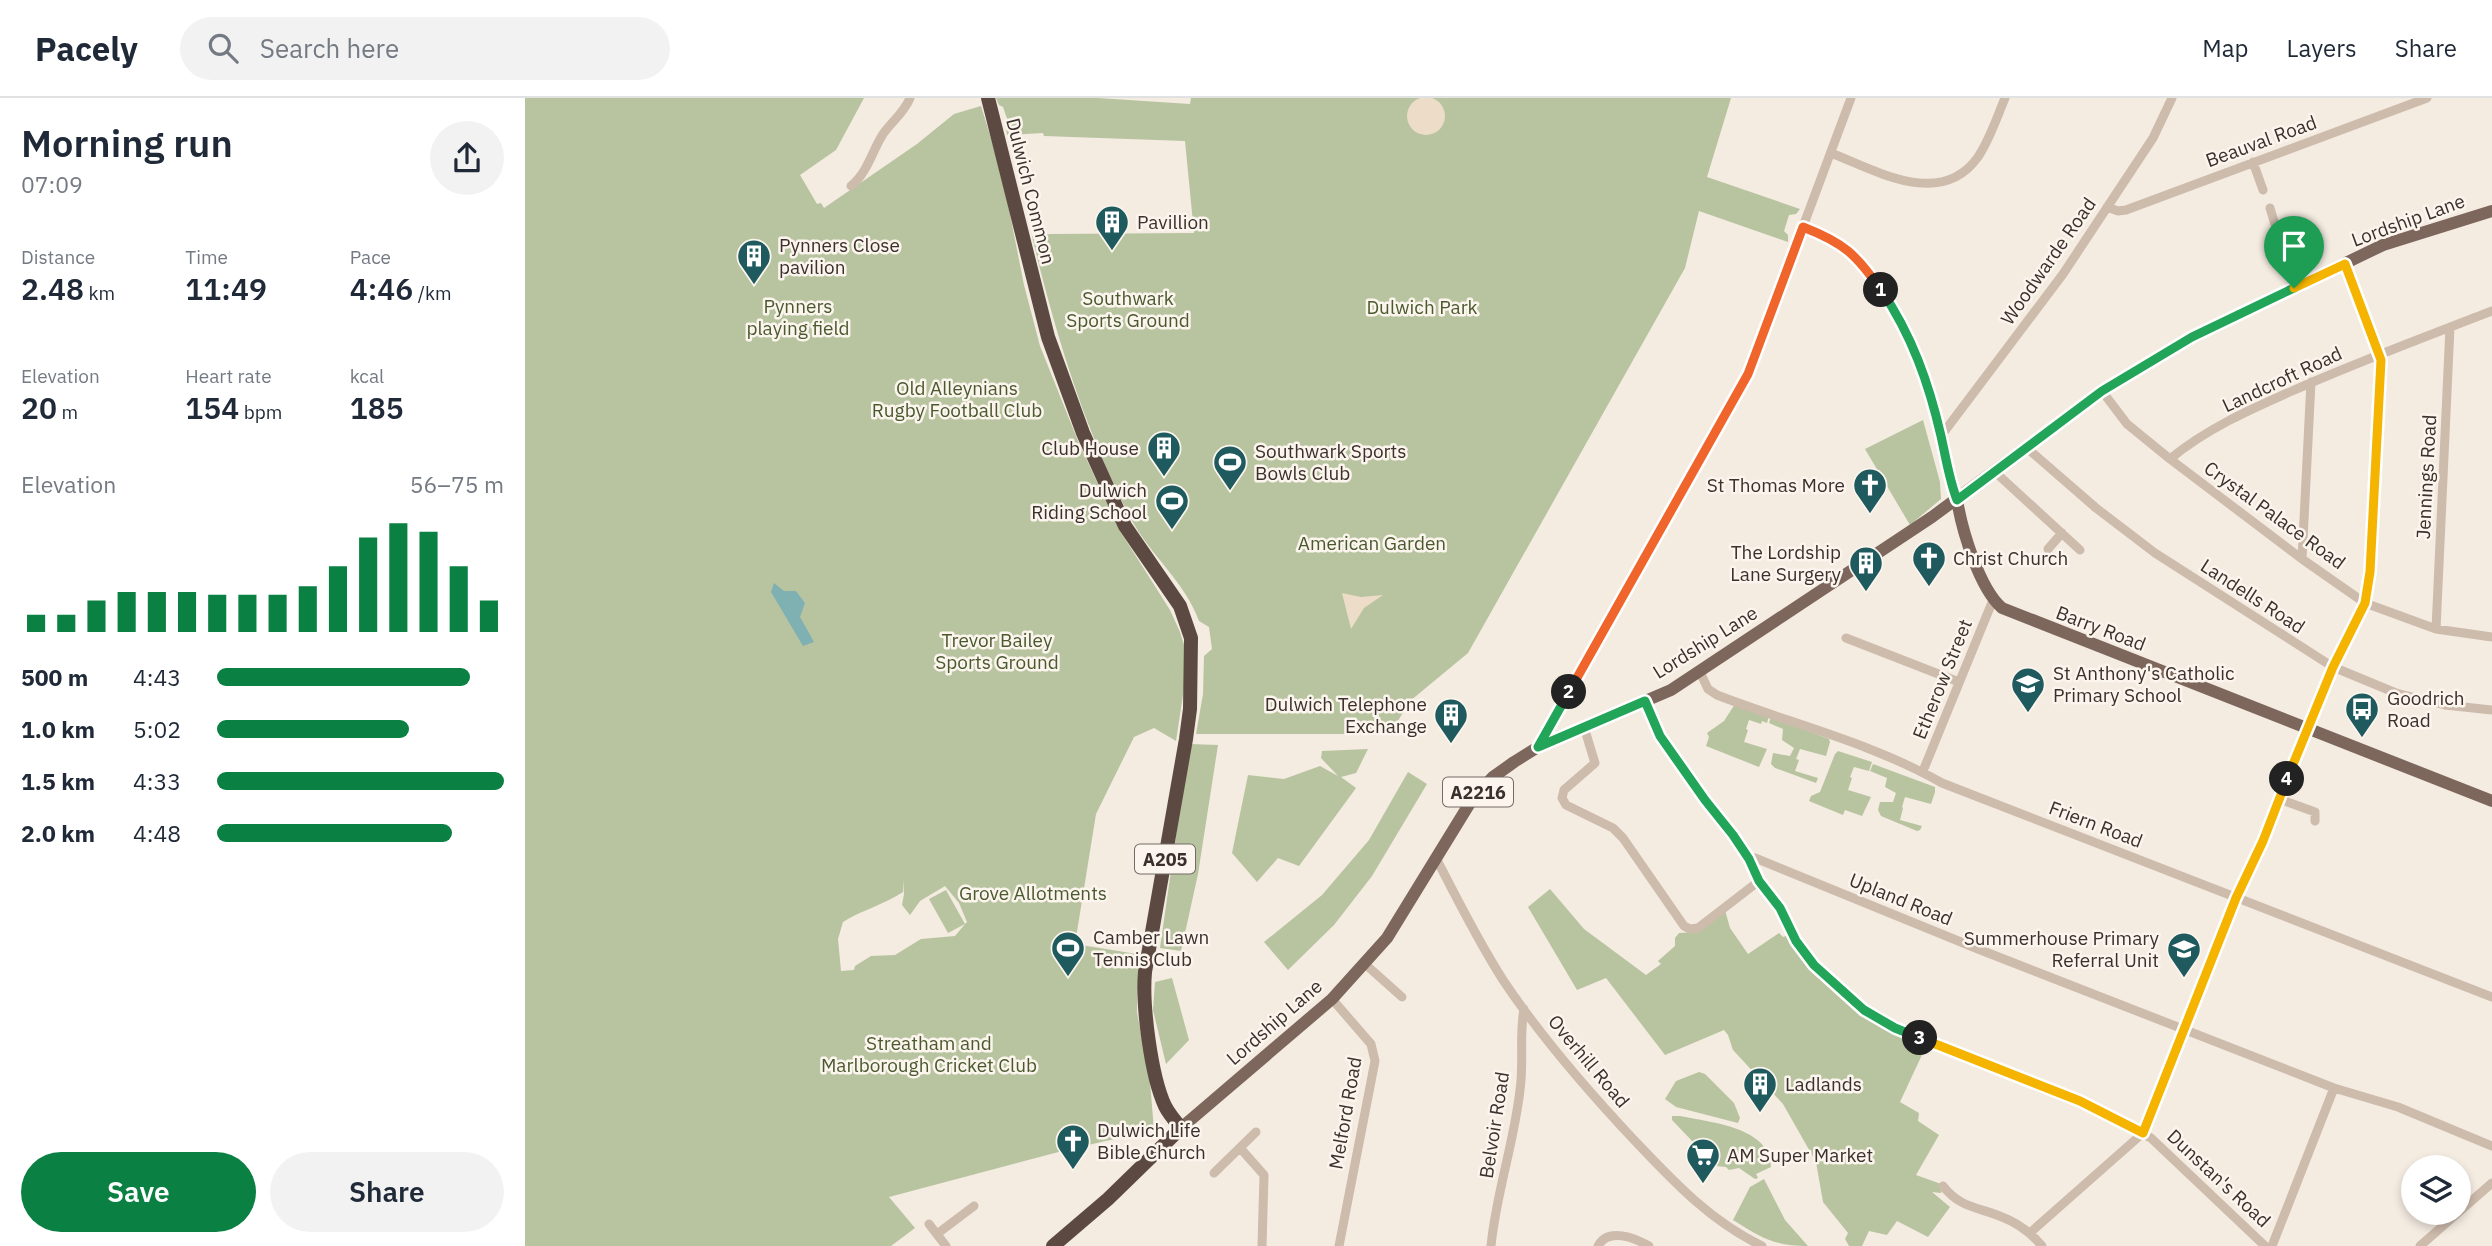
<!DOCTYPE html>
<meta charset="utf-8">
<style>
:root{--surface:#fff;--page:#f2f2f3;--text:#1f2937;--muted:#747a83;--line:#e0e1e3;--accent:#0b8043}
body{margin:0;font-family:"IBM Plex Sans",sans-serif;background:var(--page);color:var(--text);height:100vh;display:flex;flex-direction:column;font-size:26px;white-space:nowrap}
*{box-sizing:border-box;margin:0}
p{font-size:23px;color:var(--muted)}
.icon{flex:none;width:38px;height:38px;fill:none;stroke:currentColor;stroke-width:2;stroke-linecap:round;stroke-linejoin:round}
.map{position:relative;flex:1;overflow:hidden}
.drawer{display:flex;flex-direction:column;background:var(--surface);width:525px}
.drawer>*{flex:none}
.tools{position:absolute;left:1876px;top:1057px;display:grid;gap:14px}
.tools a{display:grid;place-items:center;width:70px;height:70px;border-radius:50%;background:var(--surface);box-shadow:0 4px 10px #0003;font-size:35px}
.pin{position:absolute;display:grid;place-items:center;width:60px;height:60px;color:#fff;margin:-72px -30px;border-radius:50% 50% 50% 0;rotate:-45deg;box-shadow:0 0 7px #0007}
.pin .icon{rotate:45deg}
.km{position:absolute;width:35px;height:35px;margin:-18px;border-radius:50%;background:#222;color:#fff;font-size:19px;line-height:35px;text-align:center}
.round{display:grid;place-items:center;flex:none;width:74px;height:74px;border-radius:37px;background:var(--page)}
.summary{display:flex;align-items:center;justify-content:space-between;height:119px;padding:0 21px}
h1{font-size:38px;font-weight:600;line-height:52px}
.stats{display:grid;grid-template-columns:repeat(3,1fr);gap:10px;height:119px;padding:7px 21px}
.stats div{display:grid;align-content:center}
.stats b{font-size:30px;font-weight:600}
.stats small{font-size:19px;font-weight:400}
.stats p{font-size:19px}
.chart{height:196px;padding:14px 21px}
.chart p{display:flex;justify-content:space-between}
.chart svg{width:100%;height:126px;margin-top:7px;stroke:var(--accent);stroke-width:6}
.button{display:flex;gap:14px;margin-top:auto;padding:14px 21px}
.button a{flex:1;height:80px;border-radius:42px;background:var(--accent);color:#fff;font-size:28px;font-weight:600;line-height:80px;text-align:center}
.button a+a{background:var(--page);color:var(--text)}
ul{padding:0 21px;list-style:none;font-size:23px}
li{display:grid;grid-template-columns:112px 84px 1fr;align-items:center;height:52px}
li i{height:18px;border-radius:9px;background:var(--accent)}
header{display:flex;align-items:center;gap:42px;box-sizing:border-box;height:98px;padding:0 35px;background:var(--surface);border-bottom:2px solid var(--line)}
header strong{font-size:33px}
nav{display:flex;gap:38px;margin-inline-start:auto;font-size:24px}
.search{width:490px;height:63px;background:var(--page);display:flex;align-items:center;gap:18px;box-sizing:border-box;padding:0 24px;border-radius:38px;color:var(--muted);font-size:26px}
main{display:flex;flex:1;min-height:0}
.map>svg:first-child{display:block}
</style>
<header>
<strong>Pacely</strong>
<div class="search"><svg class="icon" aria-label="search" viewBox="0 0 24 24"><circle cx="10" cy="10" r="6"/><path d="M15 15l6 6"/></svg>Search here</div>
<nav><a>Map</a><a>Layers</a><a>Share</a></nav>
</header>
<main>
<section class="drawer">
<div class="summary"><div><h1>Morning run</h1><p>07:09</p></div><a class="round"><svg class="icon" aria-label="share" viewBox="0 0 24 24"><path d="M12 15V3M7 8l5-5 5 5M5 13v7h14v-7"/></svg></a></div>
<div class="stats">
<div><p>Distance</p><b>2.48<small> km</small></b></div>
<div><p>Time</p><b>11:49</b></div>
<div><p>Pace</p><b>4:46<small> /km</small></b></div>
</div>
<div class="stats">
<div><p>Elevation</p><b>20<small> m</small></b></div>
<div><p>Heart rate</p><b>154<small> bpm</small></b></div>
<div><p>kcal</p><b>185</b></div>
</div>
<div class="chart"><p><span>Elevation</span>56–75 m</p>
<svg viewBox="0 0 160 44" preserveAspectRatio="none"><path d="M5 44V38M15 44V38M25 44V33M35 44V30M45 44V30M55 44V30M65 44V31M75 44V31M85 44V31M95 44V28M105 44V21M115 44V11M125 44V6M135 44V9M145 44V21M155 44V33"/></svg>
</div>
<ul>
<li><b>500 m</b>4:43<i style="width:88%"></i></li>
<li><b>1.0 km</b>5:02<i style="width:67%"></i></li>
<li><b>1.5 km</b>4:33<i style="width:100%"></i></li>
<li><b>2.0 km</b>4:48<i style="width:82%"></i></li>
</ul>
<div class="button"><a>Save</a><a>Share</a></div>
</section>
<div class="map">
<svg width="1967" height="1148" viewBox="0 0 1967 1148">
<rect width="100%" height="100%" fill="#f4ebe1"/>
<path fill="#b8c4a0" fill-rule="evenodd" d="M0 0H339L311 52 275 77 292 106 296 105 299 110 392 46 429 16 456 8 477 76 499 187 515 248 553 343 595 433 645 512 655 534 659 547 661 577 651 643 629 630 609 639 571 716 550 846 618 857 612 897V914L625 984 629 1032 541 1052 364 1099 390 1130 366 1148H0ZM378 782 379 796 377 807 385 817 395 803 420 788 434 805 442 824 440 826 421 792 404 801 423 835 440 826 430 838 396 841 370 857 346 858 330 868 329 872 316 873 313 841 318 824C337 812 358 807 378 794Z
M471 0H573L665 6 666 0H1206L1182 79 1275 111 1271 116 1264 117 1259 133 1263 137V144L1174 113 1160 170 943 555 885 603 865 636H671L678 596 679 558 687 551 684 529 674 523C660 484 626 458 606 421 560 333 530 235 507 138L525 136 669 135 660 43 519 38 518 35 482 37 481 30 484 26 478 9 474 7Z
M1398 322 1415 384 1416 401 1385 427 1340 351Z
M1210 606 1244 618 1242 625 1237 623 1236 626 1224 622 1221 631 1223 632 1219 644 1242 651 1234 669 1181 648 1184 639 1182 635 1199 623Z
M1246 619 1304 641 1305 644 1301 658 1275 651 1271 661 1274 662 1270 673 1293 680 1291 685 1250 670 1246 666 1248 655 1265 658 1269 650 1257 642 1258 631 1244 625Z
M664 646 693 647 673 776 656 853 635 850Z
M843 651 831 675 816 679 831 690 774 768 753 760 732 784 707 755 723 677 759 681 795 668 813 678 796 660 797 653Z
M1313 653 1347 664 1344 673 1329 669 1325 679 1327 680 1323 692 1346 699 1337 718 1320 712 1318 717 1284 703 1286 698 1295 694 1310 656Z
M1348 666 1410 689V694L1406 706 1380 699 1377 709 1378 710 1375 722 1397 728 1395 732 1392 733 1356 718 1353 712 1355 704H1368L1371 695 1360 689 1362 680 1345 673Z
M883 674 902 686 847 778 809 827 763 872 739 844 797 797 844 742Z
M1025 791 1059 831 1121 877 1136 866 1133 863 1150 848V840L1154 835 1172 834 1200 812 1205 830 1223 856 1254 835 1258 839 1267 836 1291 865 1339 909 1402 946 1375 1004 1394 1015 1393 1023 1414 1037 1391 1077 1419 1087 1416 1095 1407 1094 1425 1109 1403 1139 1372 1123 1362 1137 1344 1133 1337 1148H1324L1320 1141 1323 1135 1298 1104 1291 1064 1258 1006 1208 952 1203 937 1199 932 1140 957 1081 880 1052 892 1003 809Z
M647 880 664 942 641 966 628 912 630 884Z
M1174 974 1180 976 1209 1005 1215 1020 1213 1025 1151 1009 1140 1001 1151 983Z
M1147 1018H1155C1184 1024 1246 1029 1246 1069L1231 1076 1233 1080 1230 1081 1214 1070 1204 1072 1201 1069 1191 1068 1147 1022Z
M1239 1081 1260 1122 1283 1148C1249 1148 1237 1140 1208 1122L1225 1089Z"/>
<path fill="#ecdcc8" d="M882 18a19 19 0 1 1 38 0a19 19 0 1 1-38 0Z
M817 495 836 499 858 497 839 510 826 531Z"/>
<path fill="#7fb0b2" d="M249 485 259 493H271L280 505 275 519 289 544 278 548 246 494Z"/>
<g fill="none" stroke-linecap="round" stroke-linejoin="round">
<path stroke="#cdbbac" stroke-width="9" d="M1306 55C1352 73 1416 111 1453 59 1465 41 1472 19 1480 0
M1728 64 1738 92
M326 88C343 74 347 53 358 36 367 23 379 15 385 0
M1582 109 1593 113 1601 112 1902 0
M1745 110 1769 190
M1278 129 1301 138 1326 154 1352 185 1375 221 1397 271 1432 402
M1577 293 1602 326 1645 361 1777 461 1840 505 1911 531 1967 539
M1416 338 1538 176 1628 40 1647 0
M1502 350 1571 410 1630 455 1808 569 1871 595 1920 607 1967 612
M1645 361C1681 331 1724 312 1767 293 1832 264 1900 239 1967 213
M1469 373 1555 452
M1523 451 1537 435
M1777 461 1786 284
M1911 531 1925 229
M1321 540 1434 584
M1174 572 1183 591 1192 597C1267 626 1347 645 1417 685L1967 899
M1120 603 1135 638 1224 761 1230 760 1453 851 1809 990 1873 1009 1967 1048
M1059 629 1070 665 1039 692 1037 700 1041 707 1088 730 1098 740 1159 828 1165 831 1173 830 1234 783
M1013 649 1223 276 1326 0
M1398 673 1468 502
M1754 701 1790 714V723
M911 760C932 801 953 843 978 882 1016 939 1063 993 1110 1043 1149 1084 1185 1123 1237 1148
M1224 761 1234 783 1255 810 1271 843 1289 867 1339 912 1370 930 1554 1003 1626 1040 1740 1148
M840 866 877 899
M807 901 846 946 850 963 814 1148
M716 1051 739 1077 737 1148
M689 1075 731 1034
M1418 1088C1435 1110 1453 1109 1477 1119 1493 1125 1506 1135 1517 1148
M404 1126 421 1148
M1506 1134 1618 1035 1622 1027 1711 800 1738 743 1781 631 1808 569 1840 505 1845 474 1856 262 1820 166
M412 1136 449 1108
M966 1148C971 1096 989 1045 995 992 999 965 994 938 999 911
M1073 1148C1083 1129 1110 1140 1124 1148
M1747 1148 1809 990
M1895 1148 1967 1085"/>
<path stroke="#7d675c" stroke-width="12" d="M1432 402C1437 432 1454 490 1477 510L1967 703
M656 1030 807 901 862 840 948 700 968 679 989 664 1013 649 1146 592 1407 419 1577 293 1667 239 1858 147 1967 113"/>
<path stroke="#5c4a42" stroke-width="14" d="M463 0 523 239 558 335 600 428 655 508 666 540 665 611 661 641 620 874C617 907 626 978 640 1008 644 1016 650 1023 656 1030L583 1101 528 1148"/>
</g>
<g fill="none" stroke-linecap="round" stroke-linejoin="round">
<g stroke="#fff" stroke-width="14">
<path id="split-1" d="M1356 192C1387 237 1404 286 1416 338 1421 360 1424 381 1432 402L1577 293 1667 239 1769 190"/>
</g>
<g stroke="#fff" stroke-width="14">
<path id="split-2" d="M1044 594 1223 276 1278 129C1319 145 1331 156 1356 192"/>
</g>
<g stroke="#fff" stroke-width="14">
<path id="split-3" d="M1044 594 1013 649 1120 603 1135 638 1180 702 1208 737 1224 761 1234 783 1255 810 1271 843 1289 867 1339 912 1370 930 1395 940"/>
</g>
<g stroke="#fff" stroke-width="14">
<path id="split-4" d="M1395 940 1555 1003 1618 1035 1711 800 1738 743 1762 681"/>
</g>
<g stroke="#fff" stroke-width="14">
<path id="split-5" d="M1762 681 1808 569 1840 505 1845 474 1856 262 1820 166 1769 190"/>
</g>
<use href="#split-1" stroke="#22a559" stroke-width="9"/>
<use href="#split-2" stroke="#f0652b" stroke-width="9"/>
<use href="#split-3" stroke="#22a559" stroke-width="9"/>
<use href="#split-4" stroke="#f5b400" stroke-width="9"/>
<use href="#split-5" stroke="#f5b400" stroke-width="9"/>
</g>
<defs>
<g id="building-pin" transform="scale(1.75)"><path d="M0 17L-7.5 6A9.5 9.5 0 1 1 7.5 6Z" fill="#1f5a5e" stroke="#fbf5ee"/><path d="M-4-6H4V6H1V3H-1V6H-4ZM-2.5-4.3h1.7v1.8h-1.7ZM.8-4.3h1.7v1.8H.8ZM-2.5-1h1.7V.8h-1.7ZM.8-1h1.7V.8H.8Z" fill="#fff"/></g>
<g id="stadium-pin" transform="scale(1.75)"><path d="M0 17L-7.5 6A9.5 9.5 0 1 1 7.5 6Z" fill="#1f5a5e" stroke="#fbf5ee"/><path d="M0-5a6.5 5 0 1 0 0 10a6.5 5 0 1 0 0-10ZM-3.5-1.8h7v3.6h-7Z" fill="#fff"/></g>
<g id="church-pin" transform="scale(1.75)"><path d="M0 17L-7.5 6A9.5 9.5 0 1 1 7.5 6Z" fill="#1f5a5e" stroke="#fbf5ee"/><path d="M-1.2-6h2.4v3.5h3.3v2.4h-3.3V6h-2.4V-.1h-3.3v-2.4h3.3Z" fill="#fff"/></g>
<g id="school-pin" transform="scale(1.75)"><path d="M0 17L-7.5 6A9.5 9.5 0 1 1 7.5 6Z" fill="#1f5a5e" stroke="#fbf5ee"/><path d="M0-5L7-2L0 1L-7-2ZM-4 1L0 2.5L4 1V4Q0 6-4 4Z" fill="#fff"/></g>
<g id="bus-pin" transform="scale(1.75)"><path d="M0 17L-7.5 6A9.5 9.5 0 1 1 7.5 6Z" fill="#1f5a5e" stroke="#fbf5ee"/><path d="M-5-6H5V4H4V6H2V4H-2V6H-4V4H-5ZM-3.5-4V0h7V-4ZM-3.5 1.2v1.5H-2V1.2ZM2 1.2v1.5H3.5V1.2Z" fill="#fff"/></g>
<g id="supermarket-pin" transform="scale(1.75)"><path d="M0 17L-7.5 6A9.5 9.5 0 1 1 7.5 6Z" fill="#1f5a5e" stroke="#fbf5ee"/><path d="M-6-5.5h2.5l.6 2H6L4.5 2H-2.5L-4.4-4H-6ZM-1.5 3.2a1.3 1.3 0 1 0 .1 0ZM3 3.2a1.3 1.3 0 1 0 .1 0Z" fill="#fff"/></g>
</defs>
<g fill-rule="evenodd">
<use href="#building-pin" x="587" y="124"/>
<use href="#building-pin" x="229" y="158"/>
<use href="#building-pin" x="639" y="350"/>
<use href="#stadium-pin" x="705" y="364"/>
<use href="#church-pin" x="1345" y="387"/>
<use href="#stadium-pin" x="647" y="403"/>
<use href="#church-pin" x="1404" y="460"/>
<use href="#building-pin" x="1341" y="465"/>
<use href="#school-pin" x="1503" y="586"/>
<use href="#bus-pin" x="1837" y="611"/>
<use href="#building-pin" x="926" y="617"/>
<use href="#stadium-pin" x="543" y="850"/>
<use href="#school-pin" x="1659" y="851"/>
<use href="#building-pin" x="1235" y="986"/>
<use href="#church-pin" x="548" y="1043"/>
<use href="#supermarket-pin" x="1178" y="1057"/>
</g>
<g text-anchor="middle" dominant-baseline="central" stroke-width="5" stroke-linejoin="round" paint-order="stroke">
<g fill="#fbf5ee" stroke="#756b66" stroke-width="2">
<rect x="918" y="679.5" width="70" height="29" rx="5"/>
<rect x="610" y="746.5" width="60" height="29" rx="5"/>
</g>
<g font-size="18" font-weight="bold" fill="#3b302b">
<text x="953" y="694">A2216</text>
<text x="640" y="761">A205</text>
</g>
<g font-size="19" fill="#3b302b" stroke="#fbf5ee">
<text transform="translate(1736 43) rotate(-20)">Beauval Road</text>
<text transform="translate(506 93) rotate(76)">Dulwich Common</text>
<text transform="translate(1883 122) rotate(-20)">Lordship Lane</text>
<text transform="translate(1523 163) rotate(-55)">Woodwarde Road</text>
<text transform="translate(1757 281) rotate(-25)">Landcroft Road</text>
<text transform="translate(1901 379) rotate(-87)">Jennings Road</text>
<text transform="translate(1750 417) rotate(36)">Crystal Palace Road</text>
<text transform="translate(1728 498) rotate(33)">Landells Road</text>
<text transform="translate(1576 530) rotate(21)">Barry Road</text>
<text transform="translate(1180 544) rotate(-32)">Lordship Lane</text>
<text transform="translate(1417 581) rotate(-68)">Etherow Street</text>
<text transform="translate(1571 726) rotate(21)">Friern Road</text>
<text transform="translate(1376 801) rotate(22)">Upland Road</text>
<text transform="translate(749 924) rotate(-41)">Lordship Lane</text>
<text transform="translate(1064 963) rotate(50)">Overhill Road</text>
<text transform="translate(820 1015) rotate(-80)">Melford Road</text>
<text transform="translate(969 1027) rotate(-81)">Belvoir Road</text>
<text transform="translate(1694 1080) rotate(43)">Dunstan's Road</text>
</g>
<g font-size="19" fill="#3b302b" stroke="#fbf5ee" text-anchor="start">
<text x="612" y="124">Pavillion</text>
<text x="254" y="147">Pynners Close<tspan x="254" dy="22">pavilion</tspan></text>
<text x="614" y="350" text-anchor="end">Club House</text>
<text x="730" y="353">Southwark Sports<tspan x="730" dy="22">Bowls Club</tspan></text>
<text x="1320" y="387" text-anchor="end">St Thomas More</text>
<text x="622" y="392" text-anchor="end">Dulwich<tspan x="622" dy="22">Riding School</tspan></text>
<text x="1316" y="454" text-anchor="end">The Lordship<tspan x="1316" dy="22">Lane Surgery</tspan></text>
<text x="1428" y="460">Christ Church</text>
<text x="1528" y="575">St Anthony's Catholic<tspan x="1528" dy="22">Primary School</tspan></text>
<text x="1862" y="600">Goodrich<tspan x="1862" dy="22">Road</tspan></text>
<text x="902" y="606" text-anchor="end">Dulwich Telephone<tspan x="902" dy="22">Exchange</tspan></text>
<text x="568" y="839">Camber Lawn<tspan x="568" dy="22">Tennis Club</tspan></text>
<text x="1634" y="840" text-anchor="end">Summerhouse Primary<tspan x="1634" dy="22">Referral Unit</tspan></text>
<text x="1260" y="986">Ladlands</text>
<text x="572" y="1032">Dulwich Life<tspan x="572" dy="22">Bible Church</tspan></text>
<text x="1202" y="1057">AM Super Market</text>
</g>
<g font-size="19" fill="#4a5a2e" stroke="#fbf5ee">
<text x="603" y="200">Southwark<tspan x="603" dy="22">Sports Ground</tspan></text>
<text x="273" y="208">Pynners<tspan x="273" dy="22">playing field</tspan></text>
<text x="897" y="209">Dulwich Park</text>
<text x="432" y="290">Old Alleynians<tspan x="432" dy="22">Rugby Football Club</tspan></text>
<text x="847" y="445">American Garden</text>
<text x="472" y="542">Trevor Bailey<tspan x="472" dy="22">Sports Ground</tspan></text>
<text x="508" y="795">Grove Allotments</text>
<text x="404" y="945">Streatham and<tspan x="404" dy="22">Marlborough Cricket Club</tspan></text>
</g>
</g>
</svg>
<div class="tools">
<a><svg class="icon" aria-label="layers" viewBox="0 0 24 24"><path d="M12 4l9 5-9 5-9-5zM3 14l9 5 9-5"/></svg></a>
</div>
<div class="pin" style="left:1769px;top:190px;background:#1e9e55"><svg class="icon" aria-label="arrive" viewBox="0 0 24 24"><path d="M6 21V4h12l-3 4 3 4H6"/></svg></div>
<b class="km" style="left:1356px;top:192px">1</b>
<b class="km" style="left:1044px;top:594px">2</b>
<b class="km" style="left:1395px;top:940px">3</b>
<b class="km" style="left:1762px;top:681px">4</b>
</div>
</main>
